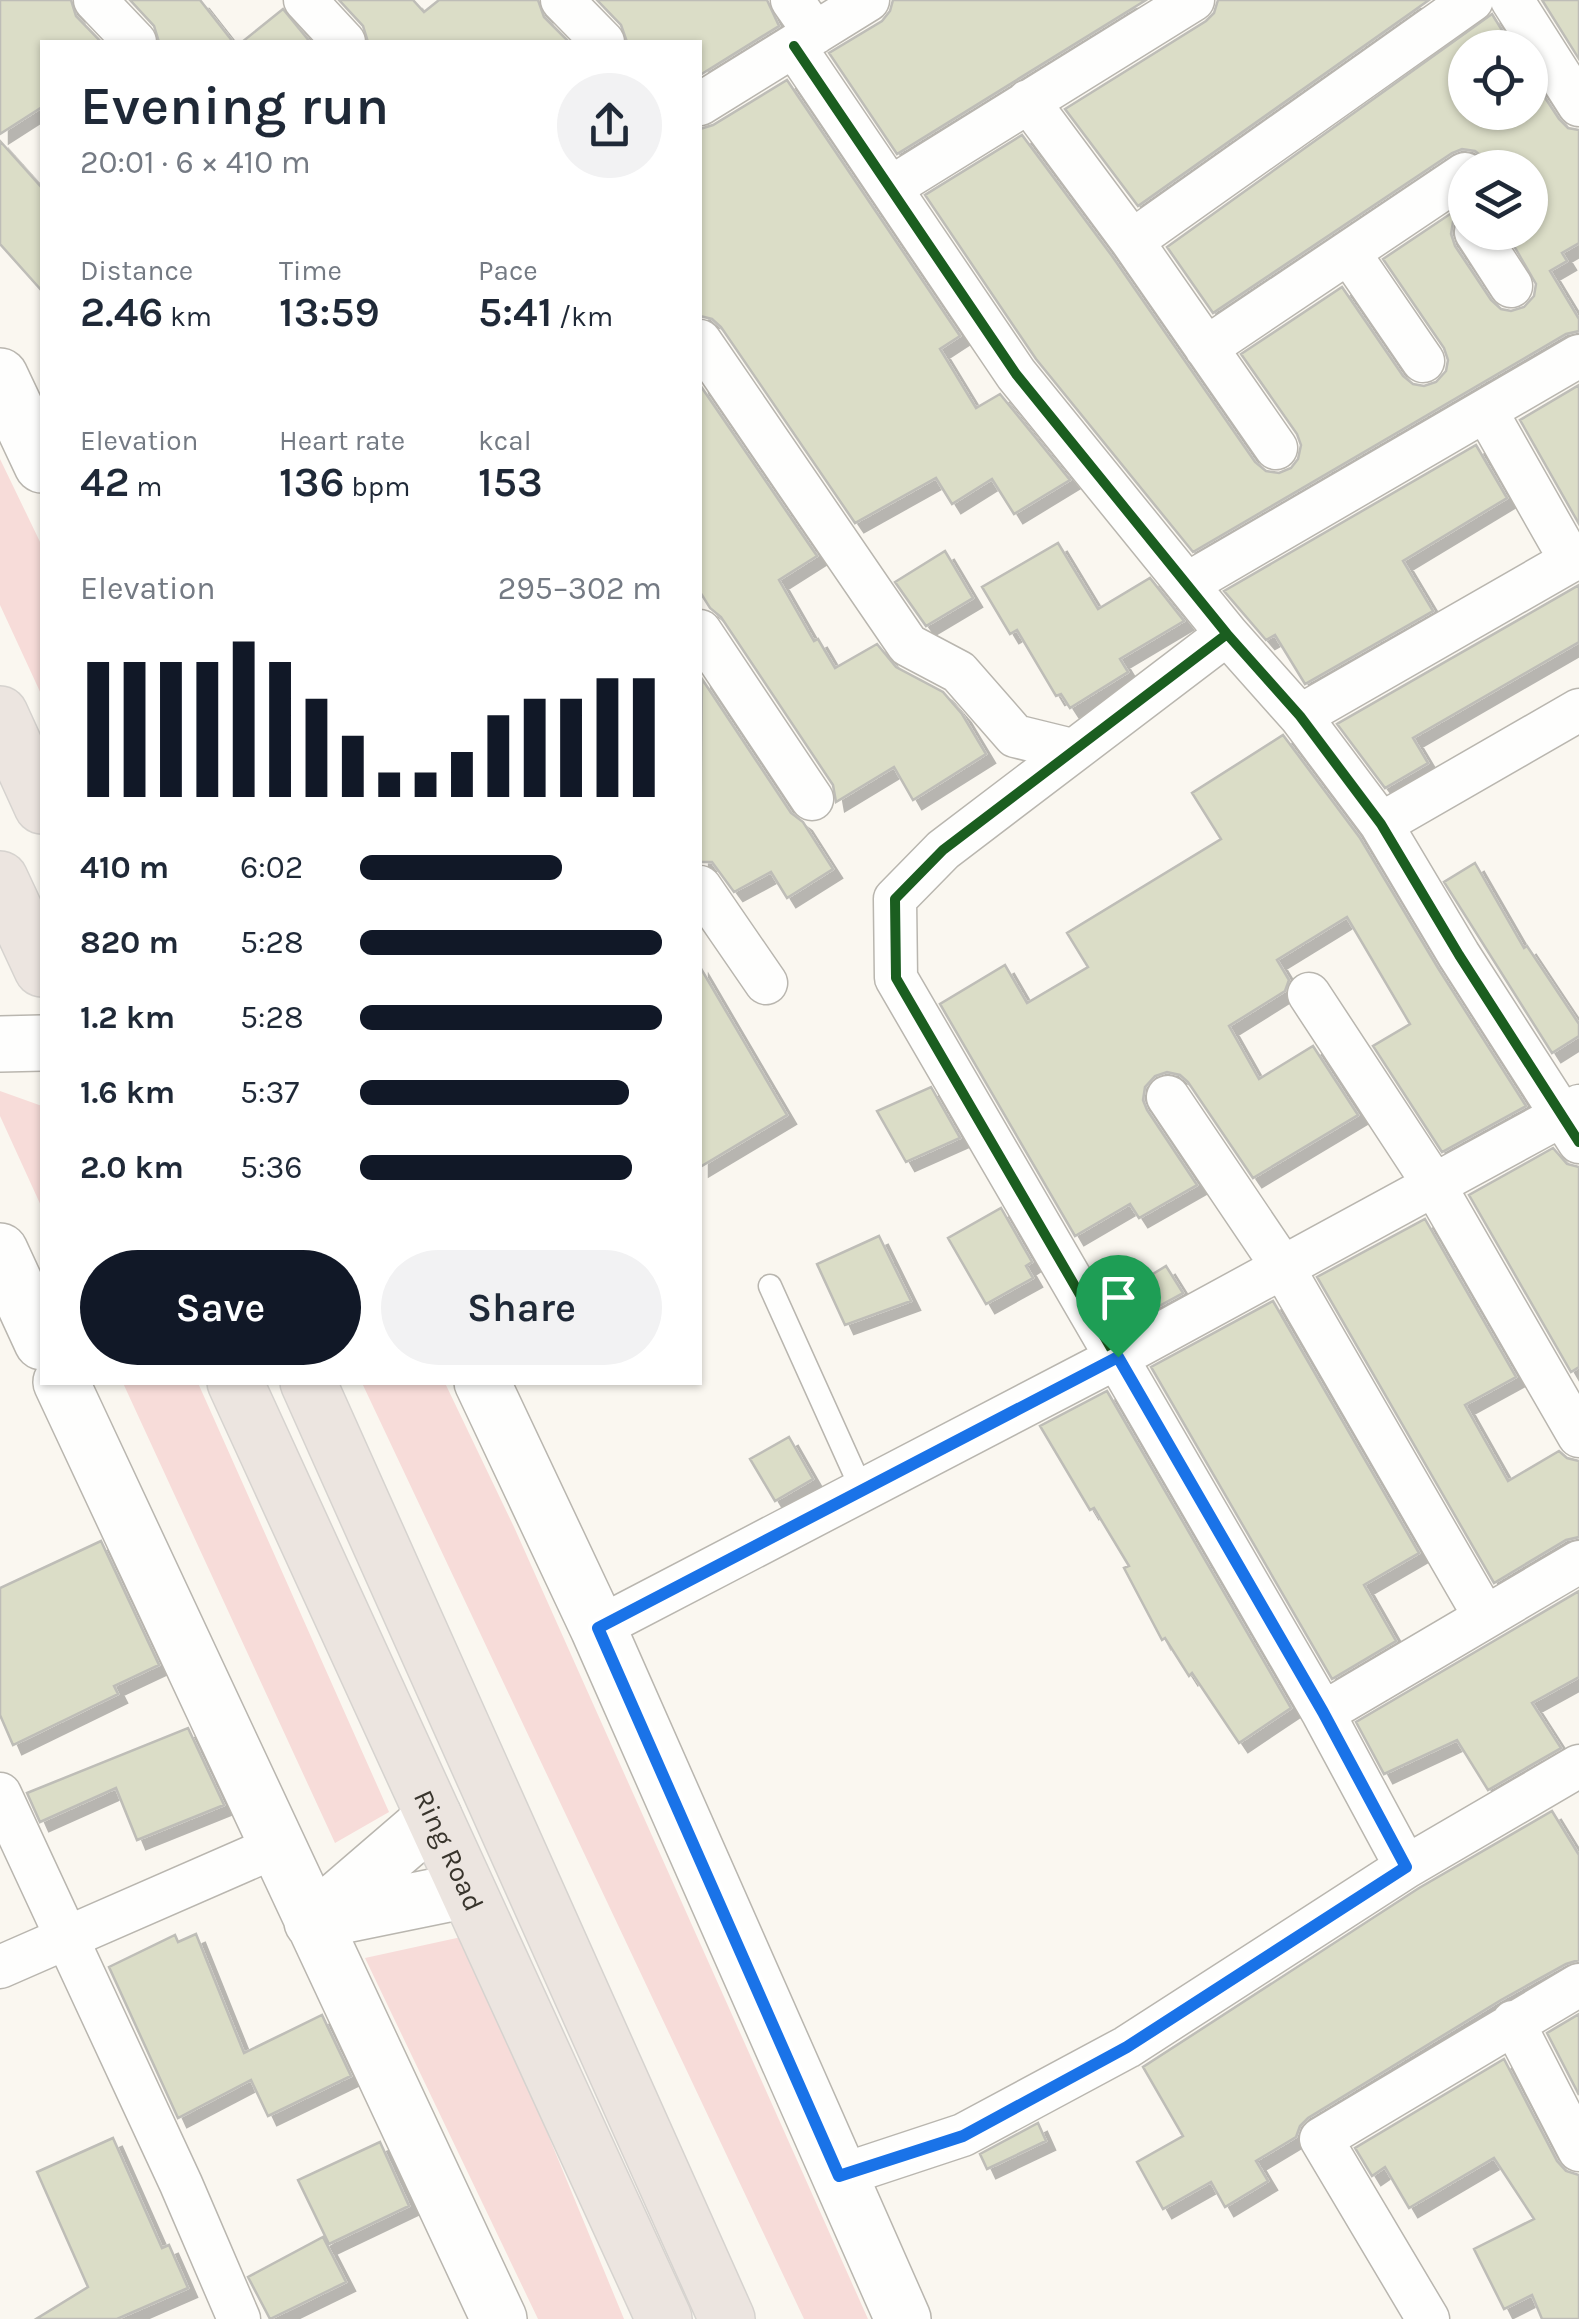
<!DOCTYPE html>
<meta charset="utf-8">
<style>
:root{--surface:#fff;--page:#f2f2f3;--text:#1f2937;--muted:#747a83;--accent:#111827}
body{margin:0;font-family:Karla,sans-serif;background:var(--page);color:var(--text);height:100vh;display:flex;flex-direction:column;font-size:38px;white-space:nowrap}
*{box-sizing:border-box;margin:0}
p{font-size:32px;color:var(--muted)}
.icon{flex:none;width:55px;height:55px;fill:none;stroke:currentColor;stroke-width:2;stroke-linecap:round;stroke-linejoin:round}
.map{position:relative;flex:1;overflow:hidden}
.drawer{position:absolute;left:40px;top:40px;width:662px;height:1345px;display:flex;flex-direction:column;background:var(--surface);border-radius:0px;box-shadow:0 2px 8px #0004}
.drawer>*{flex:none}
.controls{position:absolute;left:1448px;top:30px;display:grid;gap:20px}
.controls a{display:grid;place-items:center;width:100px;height:100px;border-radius:50%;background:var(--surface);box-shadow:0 2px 8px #0004;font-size:50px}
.pin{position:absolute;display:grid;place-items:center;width:85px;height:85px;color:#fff;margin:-102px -42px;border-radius:50% 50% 50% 0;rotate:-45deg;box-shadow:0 0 10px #0007}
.pin .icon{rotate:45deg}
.round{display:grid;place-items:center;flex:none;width:105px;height:105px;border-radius:52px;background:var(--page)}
.summary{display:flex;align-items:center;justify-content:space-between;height:170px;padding:0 40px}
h1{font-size:55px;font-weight:600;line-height:75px}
.figures{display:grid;grid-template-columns:repeat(3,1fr);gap:15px;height:170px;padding:10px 40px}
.figures div{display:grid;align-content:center}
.figures b{font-size:42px;font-weight:600}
.figures small{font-size:28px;font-weight:400}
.figures p{font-size:28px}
.chart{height:280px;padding:20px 40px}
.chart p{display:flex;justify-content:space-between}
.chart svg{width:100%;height:180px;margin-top:10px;stroke:var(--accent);stroke-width:6}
.primary-button{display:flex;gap:20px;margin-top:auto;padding:20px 40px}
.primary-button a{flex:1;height:115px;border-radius:60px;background:var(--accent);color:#fff;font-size:40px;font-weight:600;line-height:115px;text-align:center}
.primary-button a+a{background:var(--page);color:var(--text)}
ul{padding:0 40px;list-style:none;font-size:32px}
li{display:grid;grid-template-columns:160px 120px 1fr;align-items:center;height:75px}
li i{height:25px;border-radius:12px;background:var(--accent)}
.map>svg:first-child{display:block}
</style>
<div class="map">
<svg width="1579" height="2319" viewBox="0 0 1579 2319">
<defs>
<filter id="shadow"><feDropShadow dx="9" dy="9" stdDeviation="0" flood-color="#0004"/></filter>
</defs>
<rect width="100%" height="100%" fill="#faf7f0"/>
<path fill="#f7dcd9" d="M0 459 42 546V696L0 605Z
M0 1091 42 1106V1208L0 1116Z
M123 1383H198L389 1812 335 1843Z
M362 1383H445L514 1527 868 2319H804Z
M466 1936 624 2319H538L365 1958Z"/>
<path fill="#dbddc7" stroke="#bebdb7" stroke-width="2.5" filter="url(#shadow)" d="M0 0H71L76 16 101 42H42V107L0 134Z
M130 0H200L233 42H159L154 26Z
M339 0H413L424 12 439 0H538L544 17 569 42H368L363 26Z
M597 0H767L779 26 700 75V42H627L621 25Z
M893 0H1146L897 154 829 53 882 21 890 11Z
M1218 0H1429L1138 206 1065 109 1206 21 1214 13Z
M1542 0H1579V59Z
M283 9 310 42H242Z
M1492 14 1513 48H1465V112H1530V75L1559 119 1568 128 1579 130V243L1562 253 1567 261 1550 271 1579 319V331L1566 334 1193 552 1036 359 925 195 1022 135 1112 256 1255 462 1266 471 1279 473 1291 468 1298 459 1301 445 1297 434 1241 354 1342 287 1403 376 1413 384 1424 386 1436 382 1446 371 1448 360 1444 348 1383 259 1465 204V210L1453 222 1451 234 1455 246 1491 300 1501 309 1511 311 1524 307 1534 296 1536 284 1506 232H1530V168H1488L1485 159 1475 151 1462 149 1452 153 1213 313 1167 247Z
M787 80 960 336 940 349 976 408 1000 394 1070 480 1014 514 992 479 952 504 936 478 855 523 721 327 712 319 700 316V129L713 125Z
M0 141 42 188V291L0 244Z
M700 385 817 556 779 580 814 641 818 639 835 668 877 644 896 667 943 692 962 714 986 754 913 800 894 767 836 802 833 785 721 617 710 608 700 592Z
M1579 385V524L1520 420Z
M1476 445 1507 498 1403 561 1433 611 1305 684 1275 635 1266 640 1224 591Z
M1058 543 1098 609 1150 578 1184 621 1120 659 1128 672 1070 708 1061 694 1056 696 1017 630 1010 634 982 587Z
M945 551 973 598 926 626 895 582Z
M1579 585V642L1413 738 1428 763 1385 788 1337 724Z
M702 679 791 813 803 822 833 869 787 898 771 872 734 892 712 862H700Z
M1283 735 1360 838 1438 968 1526 1106 1442 1152 1373 1046 1410 1024 1347 917 1277 960 1289 980 1285 991 1229 1026 1259 1079 1313 1046 1358 1115 1253 1178 1188 1082 1180 1075 1167 1072 1155 1076 1145 1087 1143 1100 1147 1110 1197 1185 1139 1218 1130 1204 1075 1236 940 1004 1005 965 1027 1003 1088 967 1067 933 1221 839 1192 793Z
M1475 863 1524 948 1527 946 1579 1024V1036L1552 1053 1444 882Z
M700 967 787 1115 700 1167Z
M931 1087 960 1138 906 1162 877 1111Z
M1553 1148 1567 1164 1579 1167V1367L1571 1372 1469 1195Z
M1001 1208 1032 1262 1026 1266 1033 1278 986 1304 948 1238Z
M1425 1219 1516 1377 1465 1405 1508 1481 1559 1451 1567 1458 1579 1461V1537L1566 1540 1494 1583 1317 1277Z
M879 1236 911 1301 845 1325 817 1264Z
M1166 1266 1183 1293 1126 1324 1112 1299Z
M1273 1301 1419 1553 1364 1585 1396 1641 1332 1679 1151 1367Z
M1107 1391 1291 1708 1239 1743 1192 1673 1189 1676 1165 1638 1162 1640 1124 1568 1129 1566 1094 1508 1090 1510 1040 1426Z
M789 1437 813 1479 775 1501 750 1459Z
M101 1541 159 1665 114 1686 118 1694 13 1745 0 1715V1588Z
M1579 1591V1677L1532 1703 1561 1748 1488 1790 1457 1740 1384 1774 1356 1722Z
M188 1728 224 1805 137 1840 116 1788 40 1822 27 1793Z
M1552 1811 1579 1855V1960L1566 1964 1501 2000 1308 2118 1300 2126 1296 2137 1256 2161 1268 2181 1225 2207 1211 2182 1163 2209 1137 2162 1183 2136 1143 2067 1419 1888Z
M196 1934 244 2053 322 2015 351 2076 268 2116 251 2080 178 2118 109 1967 175 1935 178 1942Z
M1579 2014V2095L1547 2033Z
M1504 2059 1557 2161 1566 2171 1579 2175V2319H1542L1532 2295 1504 2309 1474 2249 1534 2219 1494 2158 1409 2208 1385 2167 1372 2176 1355 2148Z
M1038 2123 1046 2141 987 2169 980 2154Z
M113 2138 162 2248 169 2245 188 2288 117 2319H36L88 2287 37 2172Z
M380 2142 409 2206 329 2244 298 2180Z
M323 2237 346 2282 270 2319 248 2277Z"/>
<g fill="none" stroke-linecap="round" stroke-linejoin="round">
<g stroke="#b9b6af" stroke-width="25">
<path id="lane" d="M770 1286 862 1490"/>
</g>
<g stroke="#b9b6af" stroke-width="45">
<path id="street" d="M95 0 135 42
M305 0 344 42
M562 0 603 42
M792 0 815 33
M1512 0 1579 105
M794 46 1016 374 1227 634 1300 716 1381 824 1459 955 1579 1142
M1028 101 1132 241 1276 448
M700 104 868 0
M890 188 1193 0
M1476 232 1511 286
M1132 241 1472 0
M1349 253 1423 361
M700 341 908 645 959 672 1015 736 1072 750
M1206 348 1465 174
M1486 411 1571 561
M1187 584 1579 356
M700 631 812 799
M1227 634 943 850 895 899 896 978 1323 1713 1406 1867
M1300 716 1579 556
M1381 824 1579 710
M700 887 766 983
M1309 994 1433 1183 1579 1436
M1168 1097 1282 1266 1485 1617
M598 1628 1118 1357 1579 1106
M1323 1713 1579 1562
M0 1794 181 2184 239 2319
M0 1967 277 1846
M1513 2022 1579 2150
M839 2176 963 2135 1127 2047 1406 1867 1579 1766
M1428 2319 1321 2139 1579 1985"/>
</g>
<g stroke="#b9b6af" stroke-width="58">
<path id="secondary" d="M0 376 42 465
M0 1044 42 1043
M0 1251 42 1342
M61 1382 499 2319
M482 1382 598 1628 903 2319
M315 1921 467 1890
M312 1922 434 1817"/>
</g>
<g stroke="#d6d3cf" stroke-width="58">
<g id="primary">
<path d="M0 714 42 806"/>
<path d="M0 879 42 969"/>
<path id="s1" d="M235 1382 664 2319"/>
<path d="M308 1382 727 2319"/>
</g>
</g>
<use href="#lane" stroke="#fefefd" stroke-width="22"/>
<use href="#street" stroke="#fefefd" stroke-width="42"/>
<use href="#secondary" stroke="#fefefd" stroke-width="55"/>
<use href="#primary" stroke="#ece5e0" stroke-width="55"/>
<g stroke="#fff" stroke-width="16">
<path id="cycleway" d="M794 46 1016 374 1227 634 1300 716 1381 824 1459 955 1579 1142
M1227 634 943 850 895 899 896 978 1323 1713 1406 1867"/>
</g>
<use href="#cycleway" stroke="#1b5e20" stroke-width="10"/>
</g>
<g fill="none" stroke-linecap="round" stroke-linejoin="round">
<g stroke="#fff" stroke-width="20">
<path id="route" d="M1118 1357 1323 1712 1406 1867 1127 2047 963 2136 839 2176 598 1628Z"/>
</g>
<use href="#route" stroke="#1a73e8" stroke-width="12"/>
</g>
<g text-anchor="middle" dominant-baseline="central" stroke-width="10" stroke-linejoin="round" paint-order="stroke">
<g font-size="28" fill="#38342c" stroke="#fff">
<text stroke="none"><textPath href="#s1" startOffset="515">Ring Road</textPath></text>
</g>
</g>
</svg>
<div class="controls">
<a><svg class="icon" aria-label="locate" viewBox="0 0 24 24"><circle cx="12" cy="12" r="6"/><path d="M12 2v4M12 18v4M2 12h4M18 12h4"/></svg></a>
<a><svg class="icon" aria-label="layers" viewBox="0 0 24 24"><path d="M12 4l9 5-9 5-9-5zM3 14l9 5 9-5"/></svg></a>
</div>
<div class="pin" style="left:1118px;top:1357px;background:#1e9e55"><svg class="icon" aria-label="arrive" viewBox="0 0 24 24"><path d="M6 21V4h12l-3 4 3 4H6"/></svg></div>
<section class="drawer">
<div class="summary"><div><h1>Evening run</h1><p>20:01 · 6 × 410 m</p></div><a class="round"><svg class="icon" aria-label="share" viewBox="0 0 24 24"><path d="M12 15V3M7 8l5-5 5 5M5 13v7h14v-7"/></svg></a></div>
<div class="figures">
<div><p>Distance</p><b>2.46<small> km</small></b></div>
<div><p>Time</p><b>13:59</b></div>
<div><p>Pace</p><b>5:41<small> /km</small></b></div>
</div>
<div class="figures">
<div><p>Elevation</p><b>42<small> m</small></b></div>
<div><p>Heart rate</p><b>136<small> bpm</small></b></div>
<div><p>kcal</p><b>153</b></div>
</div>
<div class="chart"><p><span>Elevation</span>295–302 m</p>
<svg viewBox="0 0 160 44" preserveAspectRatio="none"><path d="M5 44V11M15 44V11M25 44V11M35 44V11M45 44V6M55 44V11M65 44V20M75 44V29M85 44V38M95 44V38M105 44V33M115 44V24M125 44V20M135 44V20M145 44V15M155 44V15"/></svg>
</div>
<ul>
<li><b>410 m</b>6:02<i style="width:67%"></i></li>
<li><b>820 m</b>5:28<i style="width:100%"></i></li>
<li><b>1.2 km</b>5:28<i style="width:100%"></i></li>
<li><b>1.6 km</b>5:37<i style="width:89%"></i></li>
<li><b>2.0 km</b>5:36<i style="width:90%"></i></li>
</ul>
<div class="primary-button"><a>Save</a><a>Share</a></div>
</section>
</div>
